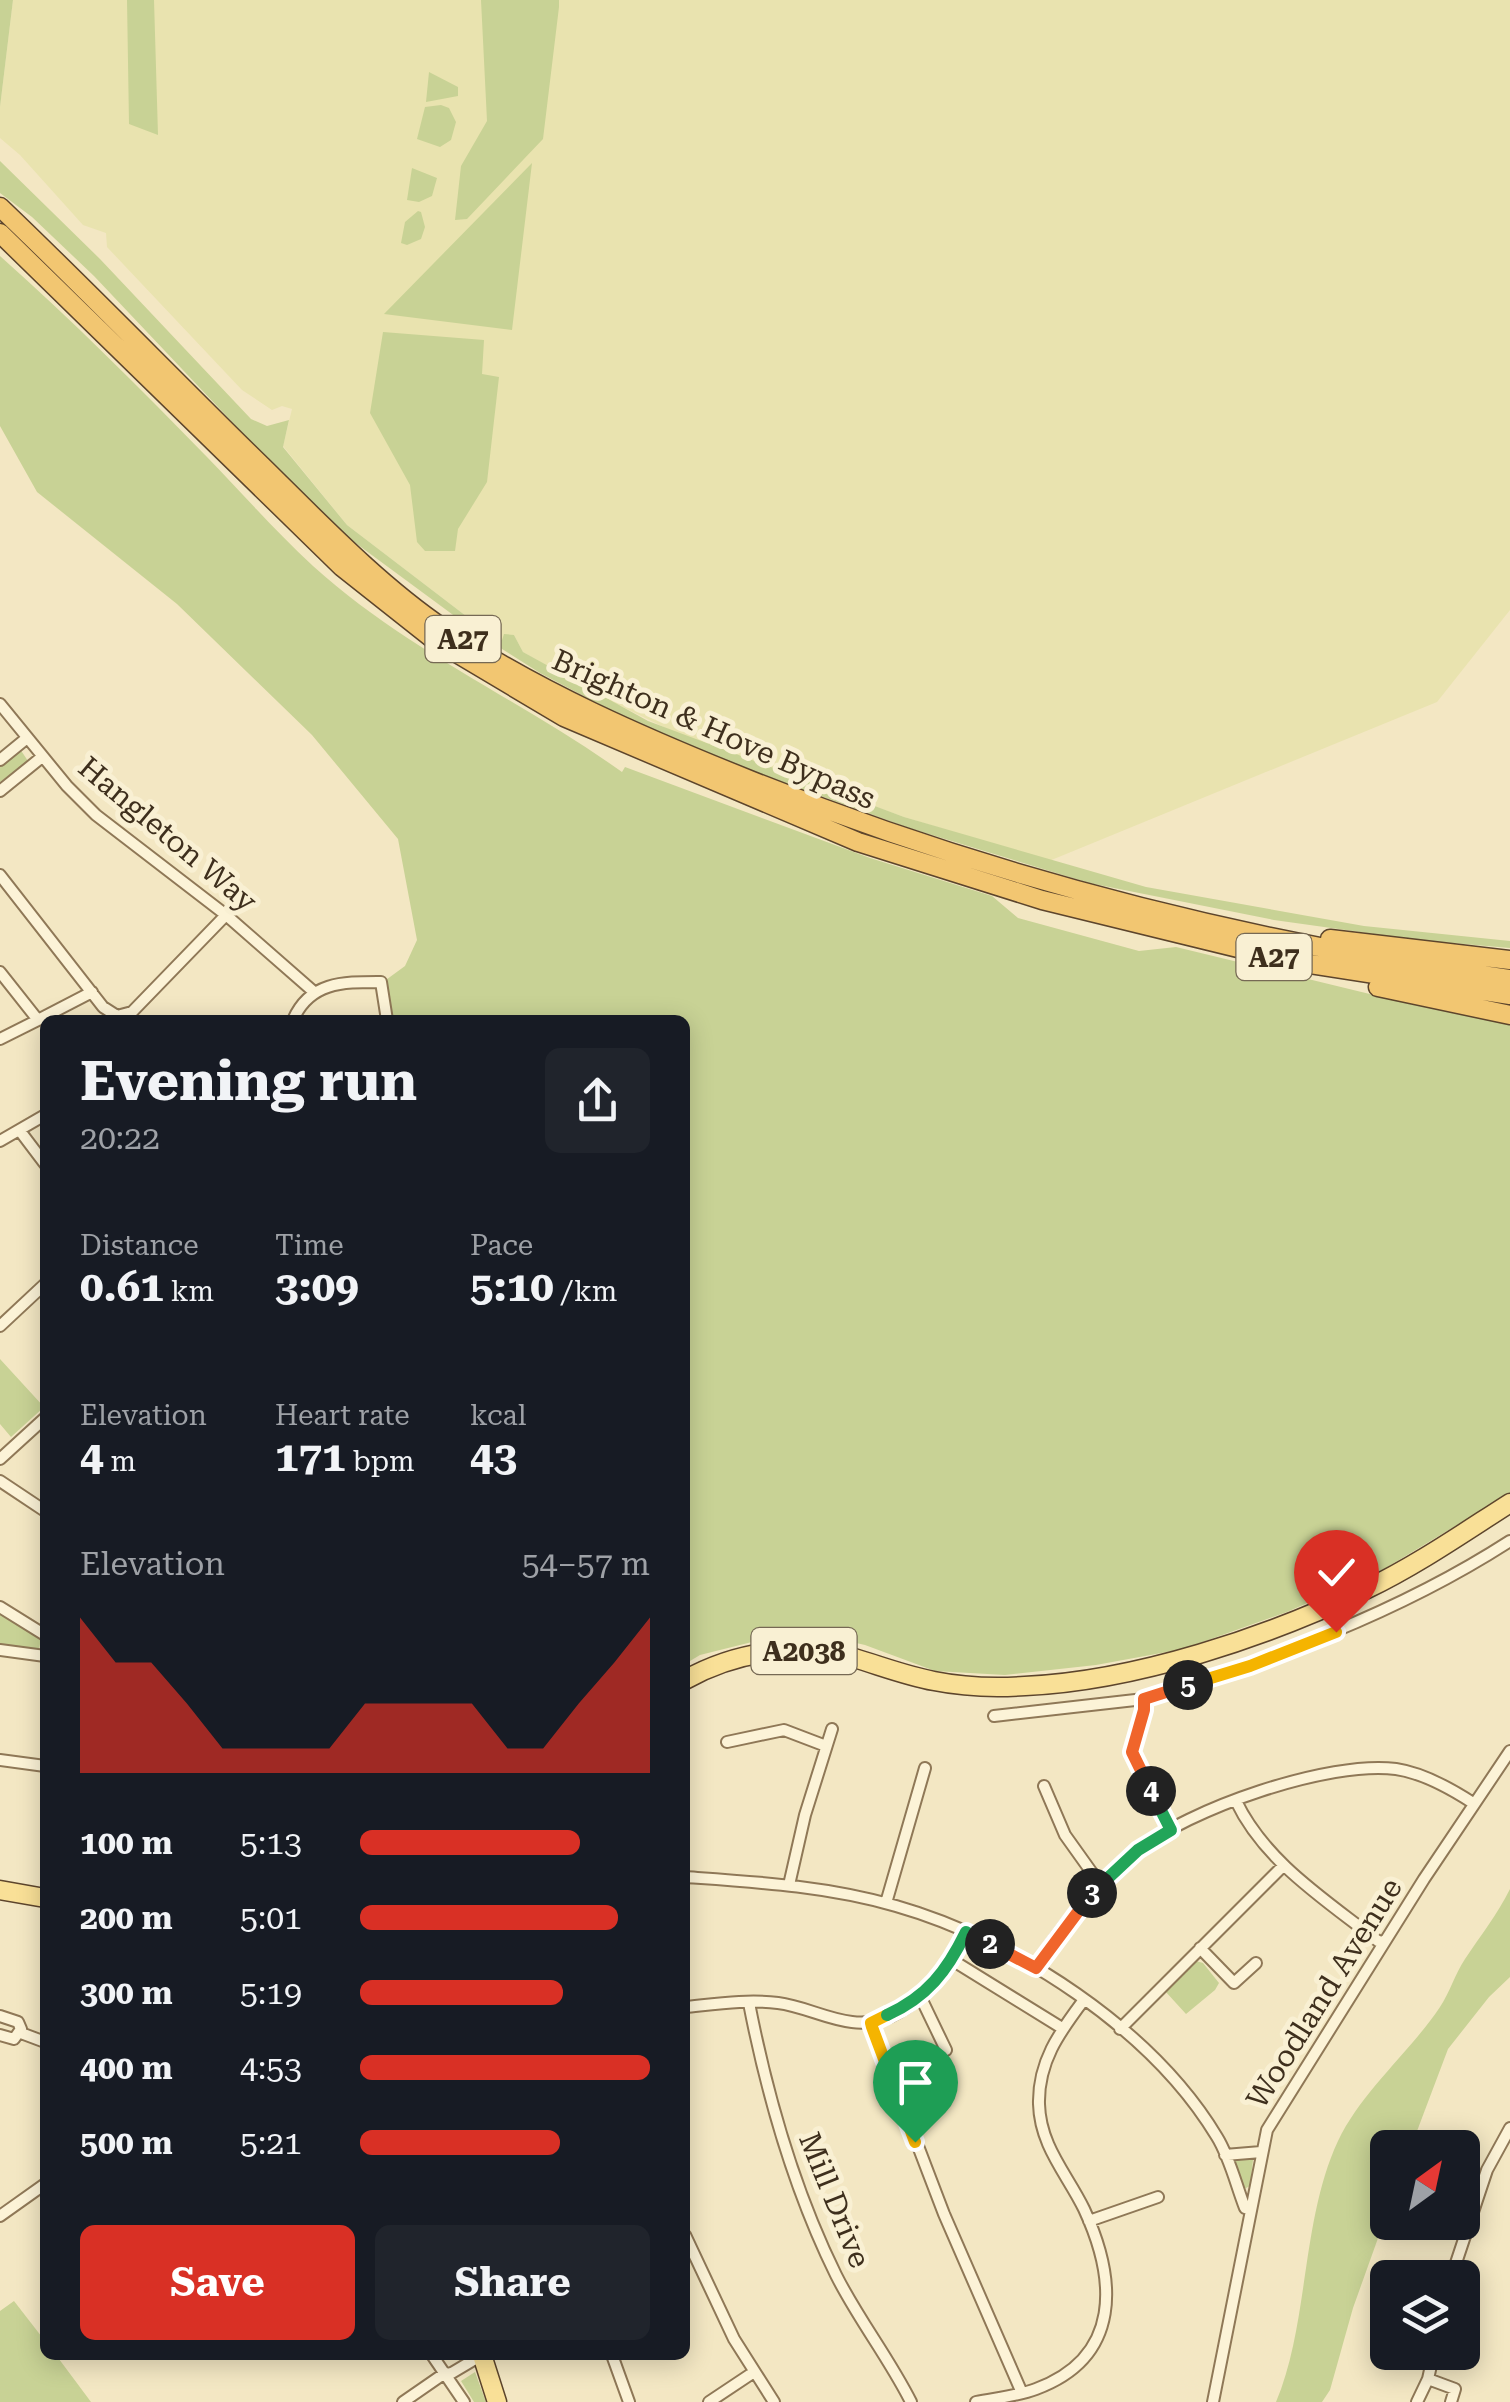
<!DOCTYPE html>
<meta charset="utf-8">
<style>
:root{--surface:#171b24;--page:#20242c;--text:#f1f3f6;--muted:#9ea1a6;--accent:#d93025}
body{margin:0;font-family:"Roboto Serif",serif;background:var(--page);color:var(--text);height:100vh;display:flex;flex-direction:column;font-size:38px;white-space:nowrap}
*{box-sizing:border-box;margin:0}
p{font-size:32px;color:var(--muted)}
.icon{flex:none;width:55px;height:55px;fill:none;stroke:currentColor;stroke-width:2;stroke-linecap:round;stroke-linejoin:round}
.map{position:relative;flex:1;overflow:hidden}
.sheet{position:absolute;left:40px;top:1015px;width:650px;height:1345px;display:flex;flex-direction:column;background:var(--surface);border-radius:15px;box-shadow:0 5px 25px #0003}
.sheet>*{flex:none}
.needle{width:65px;rotate:33deg}
.fabs{position:absolute;left:1370px;top:2130px;display:grid;gap:20px}
.fabs a{display:grid;place-items:center;width:110px;height:110px;border-radius:15px;background:var(--surface);box-shadow:0 5px 25px #0003;font-size:50px}
.pin{position:absolute;display:grid;place-items:center;width:85px;height:85px;color:#fff;margin:-102px -42px;border-radius:50% 50% 50% 0;rotate:-45deg;box-shadow:0 0 10px #0007}
.pin .icon{rotate:45deg}
.km{position:absolute;width:50px;height:50px;margin:-25px;border-radius:50%;background:#222;color:#fff;font-size:28px;line-height:50px;text-align:center}
.round{display:grid;place-items:center;flex:none;width:105px;height:105px;border-radius:15px;background:var(--page)}
.headline{display:flex;align-items:center;justify-content:space-between;height:170px;padding:0 40px}
h1{font-size:55px;font-weight:700;line-height:75px}
.metrics{display:grid;grid-template-columns:repeat(3,1fr);gap:15px;height:170px;padding:10px 40px}
.metrics div{display:grid;align-content:center}
.metrics b{font-size:42px;font-weight:700}
.metrics small{font-size:28px;font-weight:400}
.metrics p{font-size:28px}
.chart{height:280px;padding:20px 40px}
.chart p{display:flex;justify-content:space-between}
.chart svg{width:100%;height:180px;margin-top:10px;fill:var(--accent);opacity:.7}
.button{display:flex;gap:20px;margin-top:auto;padding:20px 40px}
.button a{flex:1;height:115px;border-radius:15px;background:var(--accent);color:#fff;font-size:40px;font-weight:700;line-height:115px;text-align:center}
.button a+a{background:var(--page);color:var(--text)}
ul{padding:0 40px;list-style:none;font-size:32px}
li{display:grid;grid-template-columns:160px 120px 1fr;align-items:center;height:75px}
li i{height:25px;border-radius:12px;background:var(--accent)}
.map>svg:first-child{display:block}
</style>
<div class="map">
<svg width="1510" height="2402" viewBox="0 0 1510 2402">
<rect width="100%" height="100%" fill="#f3e7c3"/>
<path fill="#e9e3af" d="M13 0H1510V610L1437 702 1049 861 904 817 684 737 590 691 523 652 514 635 503 640 483 629 347 525 283 446 292 409 282 406 272 410 242 390 107 247 106 233 83 225 20 155 0 138V107Z"/>
<path fill="#c8d295" d="M0 0H13L0 107Z
M127 0H154L158 135 129 124Z
M481 0H559V7L543 139 467 219 455 220 461 166 487 121Z
M429 72 458 87V96L426 102Z
M441 105 449 108 456 122 451 140 440 147 417 139 425 107Z
M0 161 100 259 251 419 267 426 289 420 283 447 347 525 483 629 502 640 504 634 514 635 523 652 648 721 904 817 1146 887 1364 926 1510 941V948L1417 940 1274 920 1089 883 909 828 738 766 616 713 540 673 483 637 346 536 302 496 94 276 32 217 0 193Z
M532 163 512 330 384 314Z
M412 168 437 178 432 196 419 202 407 200Z
M418 211 421 212 425 227 421 239 407 245 401 243 405 222Z
M0 256C72 320 140 388 207 457 242 493 276 532 313 566 407 651 521 700 622 772L625 767 870 858 992 896 1018 918 1139 951 1176 947 1415 1005 1510 1023V1493L1384 1569 1287 1612 1183 1649 1096 1665 1005 1675 935 1671 865 1645 800 1630 700 1655 685 1664V1020H383L379 985 405 966 417 940 398 839 312 735 177 604 37 492 0 426Z
M383 332 484 340 482 374 499 377 487 482 458 529 455 551H425L417 542 410 485 370 413Z
M20 749 28 761 0 782V765Z
M0 1359 44 1407 11 1437 0 1424Z
M0 1612 41 1638 39 1650 0 1645Z
M1510 1889V1977L1489 1997 1448 2049 1411 2147 1388 2148 1387 2213 1353 2308 1330 2390 1322 2402H1276C1309 2324 1301 2220 1338 2141 1362 2091 1409 2053 1440 2007 1450 1992 1455 1974 1465 1959 1481 1935 1497 1915 1510 1889Z
M1196 1961 1203 1963 1219 1983 1215 1990 1186 2014 1165 1991Z
M1249 2158 1253 2160 1250 2186 1244 2189 1234 2164 1236 2159Z
M14 2301 45 2341V2355H56L91 2402H0V2311Z
M475 2372 486 2402H474L461 2381Z"/>
<g fill="none" stroke-linecap="round" stroke-linejoin="round">
<g stroke="#8f7857" stroke-width="14">
<path id="minor" d="M0 704 67 786 96 815 226 915 314 992
M0 760 27 738
M0 791 42 757
M0 875 103 1007 117 1016 132 1012 226 915
M0 972 38 1020 92 992
M293 1020C310 981 344 982 381 982L387 1020
M0 1039 38 1020
M20 1131 45 1164
M0 1141 45 1115
M0 1326 45 1284
M0 1459 45 1418
M0 1481 45 1511
M0 1607 45 1635
M0 1650 45 1656
M994 1716 1144 1699
M727 1742 784 1730 826 1746
M0 1760 45 1766
M1044 1786 1065 1835 1100 1884
M1236 1801C1265 1862 1326 1900 1378 1941L1384 1942
M1171 1829 1132 1753 1144 1710V1699C1271 1659 1397 1614 1510 1541
M685 1877C756 1882 827 1886 896 1906 1015 1940 1152 2029 1217 2137 1230 2158 1236 2185 1245 2208L1250 2209
M789 1885 805 1815 832 1729
M886 1903 925 1768
M1200 1948 1234 1983 1256 1963
M952 1960 1062 2028
M1035 1968C1062 1924 1097 1884 1136 1852 1187 1809 1330 1760 1396 1769 1423 1773 1450 1788 1473 1803
M920 1996 946 2050
M749 2003C767 2095 794 2190 836 2275 858 2319 889 2358 911 2402
M685 2007C715 2004 748 1999 778 2003 803 2006 826 2019 852 2022 905 2029 946 1974 966 1933
M0 2016 18 2022 21 2029 14 2039 0 2035
M871 2023 944 2214 1022 2393
M1120 2029 1283 1866
M21 2033 45 2042
M1225 2155 1261 2152
M0 2216 45 2184
M1089 2221 1158 2197
M685 2235 734 2339 774 2402
M1451 2278 1487 2170 1510 2128
M432 2355 464 2402
M612 2355 629 2402
M1428 2379 1455 2389 1451 2402
M403 2402 445 2373 450 2374 482 2355
M709 2402 754 2372
M976 2402C996 2398 1018 2396 1036 2389 1122 2357 1117 2280 1084 2209 1067 2174 1040 2146 1039 2104 1038 2062 1059 2033 1083 2001
M1213 2402 1267 2130 1424 1879 1510 1751
M1417 2402 1428 2379 1434 2352"/>
</g>
<g stroke="#5d452c" stroke-width="21">
<path id="primary" d="M685 1680C737 1651 796 1643 854 1658 881 1666 907 1676 934 1681 964 1687 995 1688 1025 1686 1136 1681 1267 1637 1367 1589 1417 1565 1463 1533 1510 1503
M0 1890 45 1898
M482 2355 497 2402"/>
</g>
<g stroke="#5d452c" stroke-width="21">
<path id="trunk" d="M0 207C89 292 174 380 262 466 318 521 379 585 444 629 539 692 645 738 750 780 996 879 1247 942 1510 979
M0 233 342 567 433 639 564 717 858 842 1042 900 1291 961 1510 995
M1330 939 1510 960
M1378 987 1510 1015"/>
</g>
<use href="#minor" stroke="#fcf3d7" stroke-width="10"/>
<use href="#primary" stroke="#f9e097" stroke-width="18"/>
<use href="#trunk" stroke="#f2c671" stroke-width="18"/>
</g>
<g fill="none" stroke-linecap="round" stroke-linejoin="round">
<g stroke="#fff" stroke-width="20">
<path id="split-1" d="M887 2015 871 2023 872 2027 915 2142"/>
</g>
<g stroke="#fff" stroke-width="20">
<path id="split-2" d="M887 2015C927 1997 947 1971 966 1932L990 1944"/>
</g>
<g stroke="#fff" stroke-width="20">
<path id="split-3" d="M990 1944 1036 1968 1092 1893"/>
</g>
<g stroke="#fff" stroke-width="20">
<path id="split-4" d="M1092 1893 1138 1850 1171 1830 1151 1791"/>
</g>
<g stroke="#fff" stroke-width="20">
<path id="split-5" d="M1151 1791 1132 1752 1144 1710V1699L1188 1685"/>
</g>
<g stroke="#fff" stroke-width="20">
<path id="split-6" d="M1188 1685 1250 1666 1336 1632"/>
</g>
<use href="#split-1" stroke="#f5b400" stroke-width="12"/>
<use href="#split-2" stroke="#22a559" stroke-width="12"/>
<use href="#split-3" stroke="#f0652b" stroke-width="12"/>
<use href="#split-4" stroke="#22a559" stroke-width="12"/>
<use href="#split-5" stroke="#f0652b" stroke-width="12"/>
<use href="#split-6" stroke="#f5b400" stroke-width="12"/>
</g>
<g text-anchor="middle" dominant-baseline="central" stroke-width="10" stroke-linejoin="round" paint-order="stroke">
<g fill="#f9f0d3" stroke="#766954" stroke-width="2.5">
<rect x="425.5" y="616" width="75" height="46" rx="8"/>
<rect x="1236.5" y="934" width="75" height="46" rx="8"/>
<rect x="751.5" y="1628" width="105" height="46" rx="8"/>
</g>
<g font-size="28" font-weight="bold" fill="#3e2f1d">
<text x="463" y="639">A27</text>
<text x="1274" y="957">A27</text>
<text x="804" y="1651">A2038</text>
</g>
<g font-size="30" fill="#3e2f1d" stroke="#f9f0d3">
<text transform="translate(714 729) rotate(24)">Brighton &amp; Hove Bypass</text>
<text transform="translate(168 834) rotate(40)">Hangleton Way</text>
<text transform="translate(1324 1993) rotate(-58)">Woodland Avenue</text>
<text transform="translate(835 2200) rotate(68)">Mill Drive</text>
</g>
</g>
</svg>
<div class="fabs">
<a><svg class="needle" viewBox="-14 -14 28 28"><path d="M0-13l5 13h-10z" fill="#e53935"/><path d="M0 13l5-13h-10z" fill="#9ea1a6"/></svg></a>
<a><svg class="icon" aria-label="layers" viewBox="0 0 24 24"><path d="M12 4l9 5-9 5-9-5zM3 14l9 5 9-5"/></svg></a>
</div>
<div class="pin" style="left:915px;top:2142px;background:#1e9e55"><svg class="icon" aria-label="arrive" viewBox="0 0 24 24"><path d="M6 21V4h12l-3 4 3 4H6"/></svg></div>
<div class="pin" style="left:1336px;top:1632px;background:#d93025"><svg class="icon" aria-label="check" viewBox="0 0 24 24"><path d="M5 12l5 5 9-10"/></svg></div>
<b class="km" style="left:990px;top:1944px">2</b>
<b class="km" style="left:1092px;top:1893px">3</b>
<b class="km" style="left:1151px;top:1791px">4</b>
<b class="km" style="left:1188px;top:1685px">5</b>
<section class="sheet">
<div class="headline"><div><h1>Evening run</h1><p>20:22</p></div><a class="round"><svg class="icon" aria-label="share" viewBox="0 0 24 24"><path d="M12 15V3M7 8l5-5 5 5M5 13v7h14v-7"/></svg></a></div>
<div class="metrics">
<div><p>Distance</p><b>0.61<small> km</small></b></div>
<div><p>Time</p><b>3:09</b></div>
<div><p>Pace</p><b>5:10<small> /km</small></b></div>
</div>
<div class="metrics">
<div><p>Elevation</p><b>4<small> m</small></b></div>
<div><p>Heart rate</p><b>171<small> bpm</small></b></div>
<div><p>kcal</p><b>43</b></div>
</div>
<div class="chart"><p><span>Elevation</span>54–57 m</p>
<svg viewBox="0 0 160 44" preserveAspectRatio="none"><path d="M0 44V6L10 17L20 17L30 27L40 38L50 38L60 38L70 38L80 27L90 27L100 27L110 27L120 38L130 38L140 27L150 17L160 6V44z"/></svg>
</div>
<ul>
<li><b>100 m</b>5:13<i style="width:76%"></i></li>
<li><b>200 m</b>5:01<i style="width:89%"></i></li>
<li><b>300 m</b>5:19<i style="width:70%"></i></li>
<li><b>400 m</b>4:53<i style="width:100%"></i></li>
<li><b>500 m</b>5:21<i style="width:69%"></i></li>
</ul>
<div class="button"><a>Save</a><a>Share</a></div>
</section>
</div>
